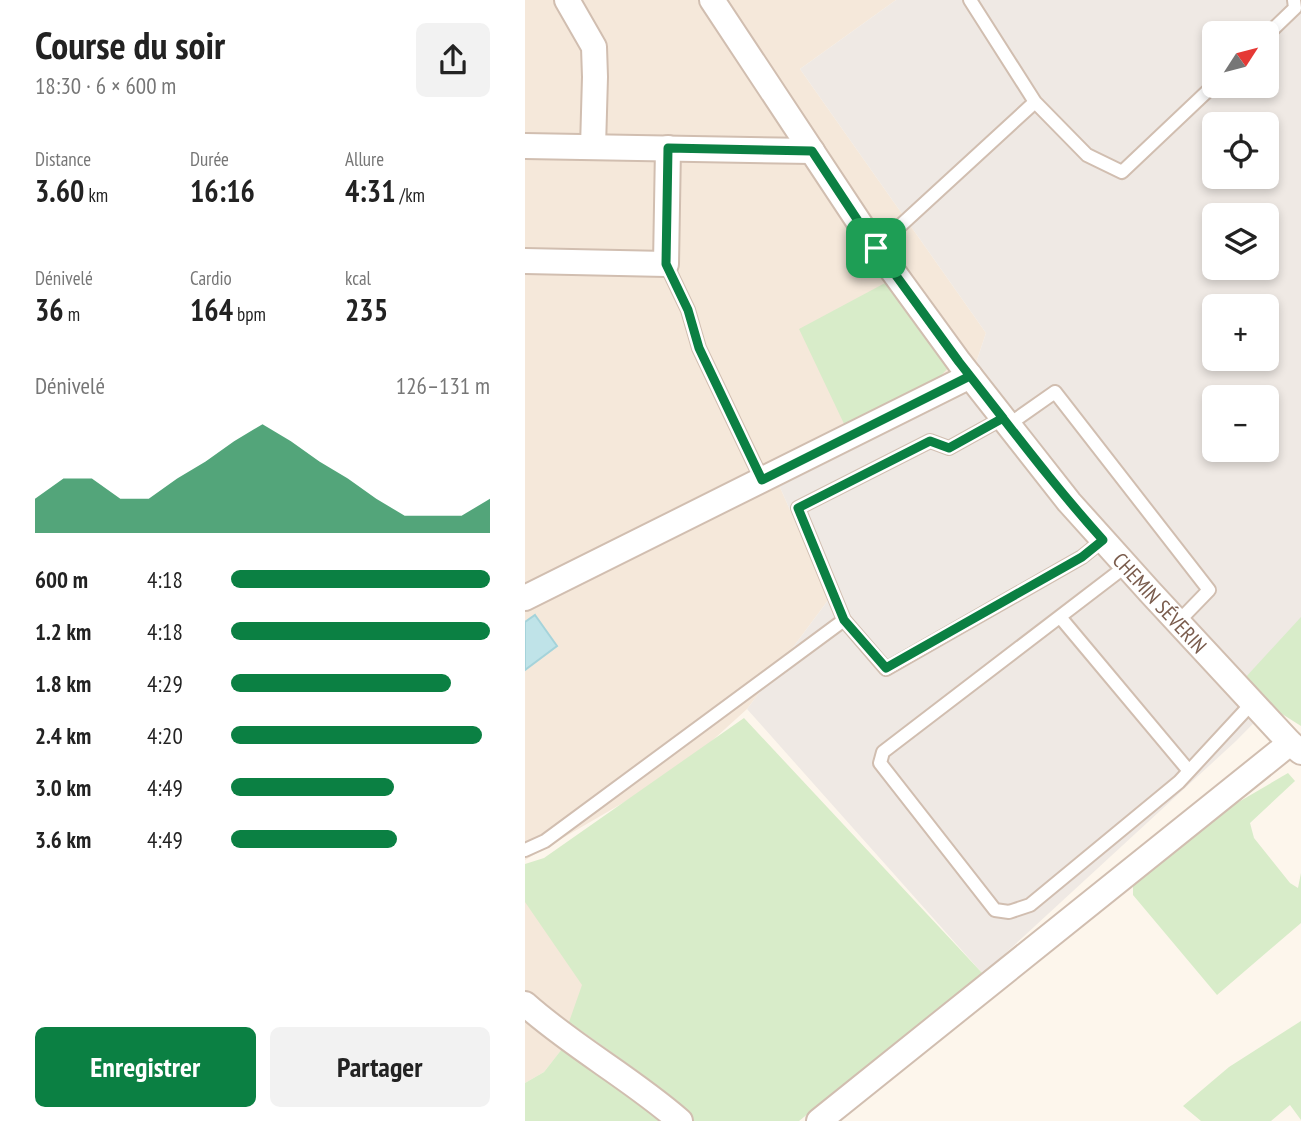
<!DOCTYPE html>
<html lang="fr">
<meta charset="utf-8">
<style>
:root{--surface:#fff;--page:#f2f2f2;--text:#222;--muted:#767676;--accent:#0b8043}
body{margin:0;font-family:"PT Sans Narrow",sans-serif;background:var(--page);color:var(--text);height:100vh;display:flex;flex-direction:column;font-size:26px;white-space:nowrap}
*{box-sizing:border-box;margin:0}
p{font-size:23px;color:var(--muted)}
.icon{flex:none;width:38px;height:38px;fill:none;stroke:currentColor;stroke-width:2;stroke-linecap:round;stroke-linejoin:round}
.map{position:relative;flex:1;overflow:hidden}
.side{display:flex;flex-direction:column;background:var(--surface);width:525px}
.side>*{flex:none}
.needle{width:46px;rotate:54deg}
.fabs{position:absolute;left:677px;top:21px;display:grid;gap:14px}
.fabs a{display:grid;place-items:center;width:77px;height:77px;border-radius:10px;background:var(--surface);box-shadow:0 4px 10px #0003;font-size:35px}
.pin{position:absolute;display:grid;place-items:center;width:60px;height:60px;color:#fff;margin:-30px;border-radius:14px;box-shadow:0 4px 10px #0006}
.round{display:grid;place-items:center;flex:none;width:74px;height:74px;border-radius:10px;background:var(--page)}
.head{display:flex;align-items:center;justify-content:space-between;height:119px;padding:0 35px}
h1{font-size:38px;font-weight:800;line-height:52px}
.stats{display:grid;grid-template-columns:repeat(3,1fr);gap:10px;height:119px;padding:7px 35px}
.stats div{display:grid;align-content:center}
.stats b{font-size:30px;font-weight:800}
.stats small{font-size:19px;font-weight:400}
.stats p{font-size:19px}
.chart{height:196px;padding:14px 35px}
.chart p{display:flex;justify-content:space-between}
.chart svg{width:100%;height:126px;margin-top:7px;fill:var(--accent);opacity:.7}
.cta{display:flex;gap:14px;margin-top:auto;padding:14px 35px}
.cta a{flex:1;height:80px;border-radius:10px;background:var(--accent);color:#fff;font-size:28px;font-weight:800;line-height:80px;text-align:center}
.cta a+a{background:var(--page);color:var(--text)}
ul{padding:0 35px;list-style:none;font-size:23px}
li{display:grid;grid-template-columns:112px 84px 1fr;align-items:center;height:52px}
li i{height:18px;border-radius:9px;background:var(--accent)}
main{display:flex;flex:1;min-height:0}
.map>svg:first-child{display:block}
</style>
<main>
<section class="side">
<div class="head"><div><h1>Course du soir</h1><p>18:30 · 6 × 600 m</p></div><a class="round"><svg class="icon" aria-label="share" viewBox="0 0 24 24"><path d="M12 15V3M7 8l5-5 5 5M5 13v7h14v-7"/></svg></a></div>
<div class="stats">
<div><p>Distance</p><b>3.60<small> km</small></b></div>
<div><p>Durée</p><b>16:16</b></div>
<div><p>Allure</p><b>4:31<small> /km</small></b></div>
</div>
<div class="stats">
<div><p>Dénivelé</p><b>36<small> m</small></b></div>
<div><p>Cardio</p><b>164<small> bpm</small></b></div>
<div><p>kcal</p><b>235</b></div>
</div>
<div class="chart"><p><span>Dénivelé</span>126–131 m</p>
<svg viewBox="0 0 160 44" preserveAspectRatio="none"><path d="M0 44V32L10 25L20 25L30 32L40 32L50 25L60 19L70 12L80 6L90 12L100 19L110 25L120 32L130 38L140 38L150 38L160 32V44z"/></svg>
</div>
<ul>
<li><b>600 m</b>4:18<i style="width:100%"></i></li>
<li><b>1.2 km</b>4:18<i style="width:100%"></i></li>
<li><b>1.8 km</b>4:29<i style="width:85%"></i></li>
<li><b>2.4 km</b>4:20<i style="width:97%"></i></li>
<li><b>3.0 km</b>4:49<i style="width:63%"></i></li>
<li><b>3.6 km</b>4:49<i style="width:64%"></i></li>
</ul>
<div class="cta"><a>Enregistrer</a><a>Partager</a></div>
</section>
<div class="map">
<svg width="776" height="1121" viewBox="0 0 776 1121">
<rect width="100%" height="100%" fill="#fdf6ec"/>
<path fill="#f5e8da" d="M0 0H371L275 69 461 333 441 393 254 485 304 599 222 709 156 769 0 860Z
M0 867 78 930 54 1028 19 1072 0 1083Z"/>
<path fill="#efe9e4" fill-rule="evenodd" d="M371 0H776V675L711 741 458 974 222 709 304 599 254 485 441 393 461 333 275 69ZM690 33H742V86H690ZM690 124H742V177H690ZM690 215H742V268H690ZM690 306H742V359H690ZM690 397H742V450H690Z"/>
<path fill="#d8ecc9" d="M360 283 423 368 410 382 321 428 274 329Z
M776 617V726L757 714 719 679Z
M219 718 458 974 274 1121H169L117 1074 44 1022 57 985 0 902V864L19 858Z
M763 773 770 781 725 823 729 838 765 883 773 888 776 873V923L692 995 608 895V887L611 879 647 850 705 807Z
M776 1021V1120L765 1105 746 1121H676L658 1106 704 1067Z
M37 1049 136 1121H0V1083L19 1072Z"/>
<path fill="#bfe3e8" stroke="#a5d3da" stroke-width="2" d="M10 615 32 646 0 670V622Z"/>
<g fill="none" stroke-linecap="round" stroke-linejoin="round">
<g stroke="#d1beb0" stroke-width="16">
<path id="service" d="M445 0 510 102 562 155 597 172 690 84
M742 35 770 8 769 0
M351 248 510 102
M141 264 163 310 174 348 237 480
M483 425 530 392 684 590 653 622
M601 566 358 752 355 763 470 910 484 912 505 905 654 782 728 702
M535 617 664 771
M319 620 273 508 405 441 424 448 478 418
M0 850 20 841 319 620 361 669 557 557 578 540"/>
</g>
<g stroke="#d1beb0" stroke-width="28">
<g id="minor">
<path d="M42 0 69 47 70 77 68 147"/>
<path id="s1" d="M187 0 351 248 434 362 544 502 625 592 765 743 776 752"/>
<path d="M0 146 287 151"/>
<path d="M0 261 141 264 143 148"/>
<path d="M0 598 445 376"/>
<path d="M0 1004C48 1047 106 1078 155 1121"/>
<path d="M294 1121 765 743"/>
</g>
</g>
<use href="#service" stroke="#fff" stroke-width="12"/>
<use href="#minor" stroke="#fff" stroke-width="24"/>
</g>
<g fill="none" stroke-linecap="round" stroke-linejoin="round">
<g stroke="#fff" stroke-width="14">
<path id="route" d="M351 248 287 151 143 148 141 264 163 310 174 348 237 480 445 376C489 432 531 488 578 540L557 557 361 668 319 620 273 508 405 441 424 448 478 418 434 362 351 248"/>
</g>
<use href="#route" stroke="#0b8043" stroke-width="9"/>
</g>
<g text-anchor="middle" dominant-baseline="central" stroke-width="6" stroke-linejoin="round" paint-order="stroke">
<g font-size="21" fill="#7a5c4d" stroke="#fffaf3">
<text stroke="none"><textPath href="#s1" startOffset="752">CHEMIN SÉVERIN</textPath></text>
</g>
</g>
</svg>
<div class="fabs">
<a><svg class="needle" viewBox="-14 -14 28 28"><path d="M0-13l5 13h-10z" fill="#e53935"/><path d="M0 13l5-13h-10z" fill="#767676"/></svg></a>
<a><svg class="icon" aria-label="locate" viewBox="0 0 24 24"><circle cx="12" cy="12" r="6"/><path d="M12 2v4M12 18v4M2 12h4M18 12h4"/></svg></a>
<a><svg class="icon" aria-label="layers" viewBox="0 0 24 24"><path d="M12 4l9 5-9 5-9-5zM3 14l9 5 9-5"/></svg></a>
<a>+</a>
<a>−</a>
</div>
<div class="pin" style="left:351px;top:248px;background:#1e9e55"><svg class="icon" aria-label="arrive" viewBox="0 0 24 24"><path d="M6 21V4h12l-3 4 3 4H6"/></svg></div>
</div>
</main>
